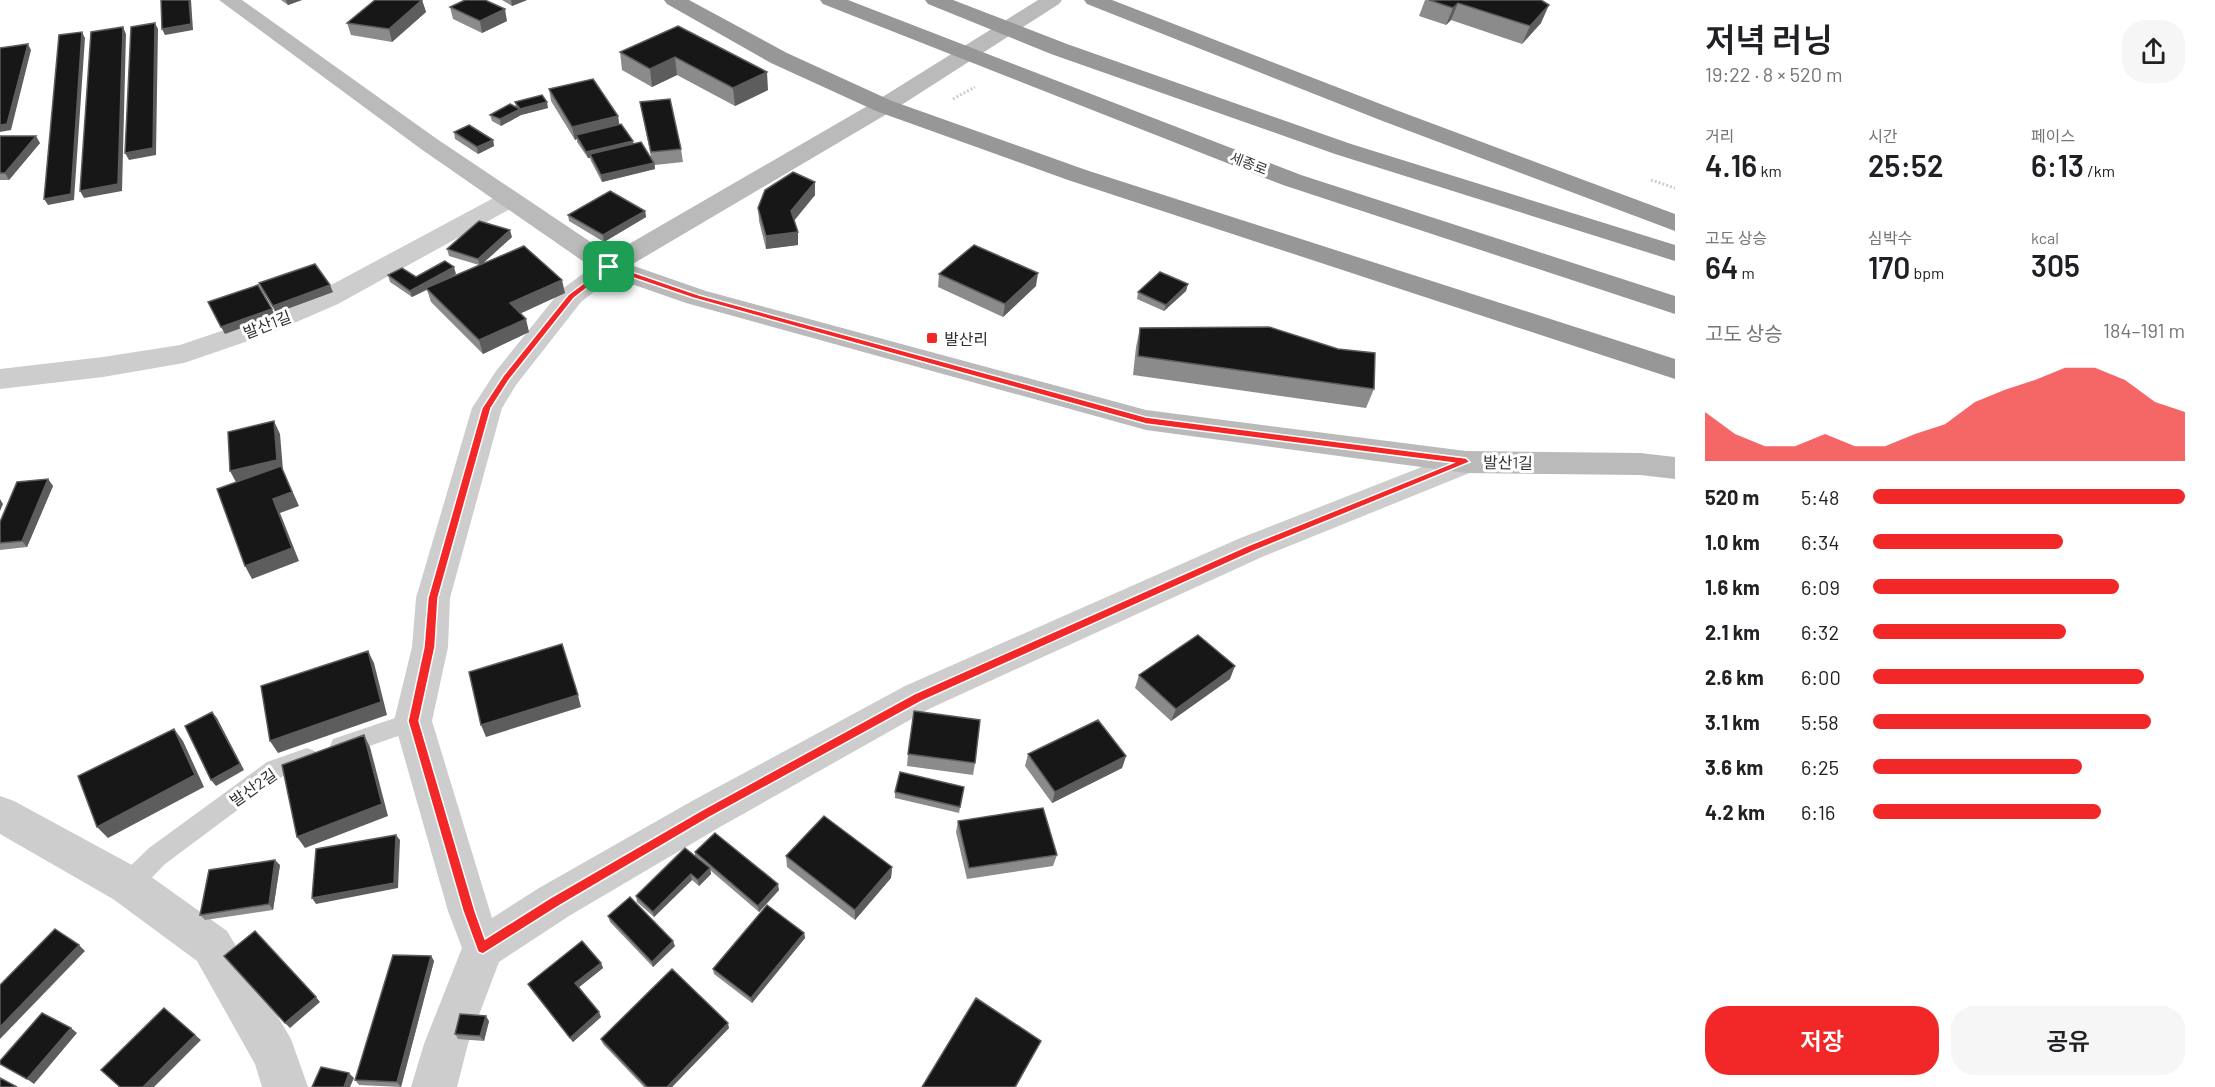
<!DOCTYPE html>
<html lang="ko">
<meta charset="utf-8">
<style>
:root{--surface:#fff;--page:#f6f6f6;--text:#202124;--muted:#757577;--accent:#f22728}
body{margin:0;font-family:Barlow,"Noto Sans KR",sans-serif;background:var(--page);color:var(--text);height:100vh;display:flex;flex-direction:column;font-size:22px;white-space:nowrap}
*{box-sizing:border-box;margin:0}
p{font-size:20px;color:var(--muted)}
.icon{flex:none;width:33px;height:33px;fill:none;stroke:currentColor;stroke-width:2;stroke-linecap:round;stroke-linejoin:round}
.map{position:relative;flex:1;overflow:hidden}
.panel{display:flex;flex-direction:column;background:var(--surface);width:540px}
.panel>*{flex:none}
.pin{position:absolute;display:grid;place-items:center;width:51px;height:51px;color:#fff;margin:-26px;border-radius:12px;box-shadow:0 3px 9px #0006}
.round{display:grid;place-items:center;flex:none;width:63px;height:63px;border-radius:24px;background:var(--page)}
.summary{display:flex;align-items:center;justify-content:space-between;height:102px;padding:0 30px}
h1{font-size:33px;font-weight:600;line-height:45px}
.stats{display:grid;grid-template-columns:repeat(3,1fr);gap:9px;height:102px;padding:6px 30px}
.stats div{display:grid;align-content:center}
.stats b{font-size:30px;font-weight:600}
.stats small{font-size:16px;font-weight:400}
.stats p{font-size:16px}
.chart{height:168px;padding:12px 30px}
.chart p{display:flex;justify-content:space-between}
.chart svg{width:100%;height:108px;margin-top:6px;fill:var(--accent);opacity:.7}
.button{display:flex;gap:12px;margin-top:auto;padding:12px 30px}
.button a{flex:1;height:69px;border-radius:24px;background:var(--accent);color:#fff;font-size:24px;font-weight:600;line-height:69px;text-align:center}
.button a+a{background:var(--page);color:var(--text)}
ul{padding:0 30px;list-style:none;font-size:20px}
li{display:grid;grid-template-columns:96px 72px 1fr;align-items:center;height:45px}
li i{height:15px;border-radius:8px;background:var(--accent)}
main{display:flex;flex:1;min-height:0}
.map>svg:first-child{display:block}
</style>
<main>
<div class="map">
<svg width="1675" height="1087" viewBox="0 0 1675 1087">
<rect width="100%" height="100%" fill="#fff"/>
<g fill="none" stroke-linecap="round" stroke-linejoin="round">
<path stroke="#cdcdcd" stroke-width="3" stroke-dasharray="2 2" stroke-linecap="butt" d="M953 99 975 87
M1651 180 1675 188"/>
<path fill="#cdcdcd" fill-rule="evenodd" d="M413 712 421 714 424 721 421 728 341 756 333 753 330 746 333 739Z
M307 748 315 751 318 758 315 765 283 776 165 864 137 893 128 896 119 893 116 885 119 877 149 848 267 762Z"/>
<path fill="#cdcdcd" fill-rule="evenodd" d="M510 192 519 194 522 199 519 204 338 304 271 333 184 363 103 377 0 389V369L103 357 180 345 251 321 318 292 501 194Z
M609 259 618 261 622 267 618 273 581 302 516 385 502 408 450 598 448 647 432 721 492 918 539 888 692 801 905 686 1238 539 1455 454 1466 451 1477 454 1482 462 1477 470 1262 557 931 708 720 827 569 916 499 962 468 1044 457 1087H411L424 1044 462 948 448 911 394 721 412 647 416 598 472 408 496 371 561 290 600 261Z
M0 796 14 801 143 871 227 931 291 1039 308 1087H262L255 1064 197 961 113 899 0 834Z"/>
<path fill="#bababa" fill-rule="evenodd" d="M219 0H242L437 139 610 255 876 101 1038 0H1062L1059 4 892 111 631 265 706 291 1146 410 1466 451 1640 453 1675 457V479L1640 475 1466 473 1146 430 686 303 600 273 421 149Z"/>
<path fill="#979797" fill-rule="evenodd" d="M664 0H689L787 53 892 101 1086 170 1675 359V379L1068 180 876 111 771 63 667 4Z
M820 0H848L1301 175 1675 296V314L1283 185 823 4Z
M925 0H953L1067 44 1351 144 1675 245V261L1335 154 1051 54 928 4Z
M1084 0H1112L1396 110 1675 214V231L1380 120 1087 4Z"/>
</g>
<path fill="#8b8b8b" d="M281 0H302L288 5Z
M422 0 426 12 392 42 351 35 347 23Z
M502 0H527L512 6Z
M1425 0H1541V23L1522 44 1451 20 1446 25 1419 16Z
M450 7 507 21 482 33 453 19Z
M678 26 768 90 735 106 677 75 652 87 622 70 620 52Z
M549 89 618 116 619 125 633 144 651 157 640 102 681 149 683 162 655 165V169L602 182 591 161 590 158H588L577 142V139L575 140 551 101Z
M515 102 548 108 521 115 501 126 492 121 490 115 516 107Z
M454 132 493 140 494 146 478 154 455 139Z
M0 136 40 143 9 180H0Z
M815 182V195L794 221 798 245 766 249 759 221 758 208Z
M645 211 646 217 604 242 569 221 568 215Z
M512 237 482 264 565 293 520 313 529 332 483 354 431 302 427 290 412 297 390 282 388 275 416 277 456 274 442 282 479 265 449 256 447 249Z
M939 274 1036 286 1003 317 938 287Z
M259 283 333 292 276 313 262 290Z
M1188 284 1186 291 1164 311 1137 299 1138 292Z
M1140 328 1338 349 1374 389 1366 408 1133 375 1136 347Z
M48 479 53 486 27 547 0 550V522Z
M1139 675 1230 679 1171 721 1135 688Z
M908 754 975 763 973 775 907 766Z
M1028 754 1126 756 1122 768 1052 803 1025 766Z
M964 787 959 813 895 798V792Z
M958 821 1057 855 1053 866 967 879 956 832Z
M695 852 779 890 759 912 710 870 711 874 699 886 692 880 654 917 637 902 636 896 695 856Z
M786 856 892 867 891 878 855 920 787 867Z
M280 865 273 910 205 920 200 915Z
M608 916 675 946 653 967 610 922Z
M804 933 805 938 752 1003 714 974 713 969Z
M431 956 434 961 401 1087 359 1085 355 1080Z
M601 963 603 968 579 987 601 1017 573 1042 531 989 528 984Z
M489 1021 484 1041 458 1039 455 1034Z
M729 1028 672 1087H644L603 1044 601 1039Z"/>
<path fill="#5d5d5d" d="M189 0H191L193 30 165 35 162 29Z
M286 0H302L288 5Z
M422 0 426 12 392 42 389 29Z
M511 0H527L512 6Z
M1458 3 1451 20 1446 25 1453 8Z
M1549 5 1541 23 1522 44 1530 26Z
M505 9 507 21 482 33 480 21Z
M155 23 158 29 156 155 129 160 125 153Z
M123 27 126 34 122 191 84 198 80 191Z
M82 32 85 38 74 200 48 205 44 199Z
M28 44 31 50 11 130 0 132V125Z
M675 57 677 75 652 87 650 69Z
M767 72 768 90 735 106 733 88Z
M547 102 548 108 521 115 501 126 500 119 520 109Z
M618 116 620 129 576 135 577 139 575 140 572 127Z
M36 136 40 143 9 180 5 173Z
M493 140 494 146 478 154 477 147Z
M633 141 634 147 590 154V158H588L586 152Z
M654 163 655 169 602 182 601 175Z
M815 182V195L791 224V211Z
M645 211 646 217 604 242 603 235Z
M510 230 512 237 480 266 478 259Z
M798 232V245L766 249V236Z
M454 267 456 274 412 297 410 291Z
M1038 273 1036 286 1003 317 1005 304Z
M562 280 565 293 513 317 510 303Z
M1188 284 1186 291 1164 311 1166 305Z
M330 285 333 292 276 313 273 306Z
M272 309 275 316 225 334 221 327Z
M526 319 529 332 483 354 479 340Z
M274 421 280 434 283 470 299 506 280 513 299 561 252 579 245 566 237 484 230 471Z
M48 479 53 486 27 547 22 541Z
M0 499 3 504 0 511Z
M368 651 374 663 387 715 278 753 270 741Z
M1235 666 1230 679 1171 721 1176 709Z
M578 695 581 707 486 737 481 725Z
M212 712 217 718 244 770 216 786 211 780Z
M174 729 183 741 204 787 108 838 97 827Z
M364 735 370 747 388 816 305 848 297 837Z
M1126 756 1122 768 1052 803 1055 792Z
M396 835 400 840 398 888 316 904 312 898Z
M275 860 280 865 273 910 269 904Z
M892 867 891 878 855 920V910Z
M710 868 711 874 699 886 698 880Z
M691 874 692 880 654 917 653 912Z
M778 884 779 890 759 912 758 906Z
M804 933 805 938 752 1003 751 998Z
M673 941 675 946 653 967 652 962Z
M79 945 85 951 0 1039V1027Z
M431 956 434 961 401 1087 397 1082Z
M601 963 603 968 578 988 575 983Z
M316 997 320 1002 290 1028 285 1023Z
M599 1012 601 1017 573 1042 570 1038Z
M486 1016 489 1021 484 1041 480 1036Z
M728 1023 729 1028 672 1087H667Z
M71 1028 77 1033 34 1084 27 1079Z
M195 1035 201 1040 154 1087H143Z
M1041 1041 1016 1087H1015Z
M349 1073 354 1078 350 1087H344Z"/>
<path fill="#171717" stroke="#5d5d5d" stroke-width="1.5" d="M161 0H189L191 24 162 29Z
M375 0H422L389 29 347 23Z
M465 0H485L505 9 480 21 450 7Z
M1429 0H1541L1549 5 1530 26 1458 3 1453 8Z
M155 23 153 148 125 153 131 27Z
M678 26 767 72 733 88 675 57 650 69 620 52Z
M123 27 118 184 80 191 91 32Z
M82 32 71 194 44 199 59 35Z
M28 44 7 124 0 125V48Z
M593 79 618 116 572 127 549 89Z
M542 95 547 102 520 109 515 102Z
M670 99 681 149 651 152 640 102Z
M510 104 520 109 500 119 490 115Z
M621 124 633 141 586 152 576 135Z
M469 125 493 140 477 147 454 132Z
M0 136H36L5 173H0Z
M641 142 654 163 601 175 590 154Z
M793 172 815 182 791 211 798 232 766 236 758 208 765 190Z
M610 191 645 211 603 235 568 215Z
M479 221 510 230 478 259 447 249Z
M974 245 1038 273 1005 304 939 274Z
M524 246 562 280 510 303 526 319 479 340 426 288Z
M445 261 454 267 410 291 388 275 402 268 416 277Z
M315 264 330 285 273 306 259 283Z
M1160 272 1188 284 1166 305 1138 292Z
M258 285 272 309 221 327 208 302Z
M1269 327 1338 349 1375 353 1374 389 1138 356 1140 328Z
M274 421 277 460 230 471 228 432Z
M281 466 292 492 273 499 292 548 245 566 217 489Z
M48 479 22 541 0 543V522L17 482Z
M1198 635 1235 666 1176 709 1139 675Z
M562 644 578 695 481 725 469 672Z
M368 651 381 702 270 741 261 686Z
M914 711 980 720 975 763 908 754Z
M212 712 240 764 211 780 185 726Z
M1098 720 1126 756 1055 792 1028 754Z
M174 729 195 775 97 827 78 776Z
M364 735 382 804 297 837 282 765Z
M900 772 964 787 960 807 895 792Z
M1043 808 1057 855 969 868 958 821Z
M824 816 892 867 855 910 786 856Z
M715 833 778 884 758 906 695 852Z
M396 835 394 883 312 898 316 849Z
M685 848 710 868 698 880 691 874 653 912 636 896Z
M275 860 269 904 200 915 209 870Z
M630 897 673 941 652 962 608 916Z
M767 905 804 933 751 998 713 969Z
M55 929 79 945 0 1027V985Z
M255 931 316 997 285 1023 224 956Z
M582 941 601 963 575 983 599 1012 570 1038 528 984Z
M393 955 431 956 397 1082 355 1080Z
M672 969 728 1023 667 1087H647L601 1039Z
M976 998 1041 1041 1015 1087H922Z
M164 1008 195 1035 143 1087H120L101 1070Z
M42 1013 71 1028 27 1079 0 1064V1061Z
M460 1014 486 1016 480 1036 455 1034Z
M321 1067 349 1073 344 1087H312Z
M0 1078 17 1087H0Z"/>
<path fill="#f22728" stroke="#fff" stroke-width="1.5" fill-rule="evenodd" d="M609 264 699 295 1146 417 1466 458 1470 462 1254 551 922 701 710 817 559 906 483 954 478 952 463 911 408 721 424 647 428 598 482 408 503 376 568 295ZM610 270 693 298 1146 424 1453 463 1247 546 914 694 702 810 550 898 485 939 475 911 419 721 435 647 438 598 491 408 509 380 574 298Z"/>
<rect fill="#f22728" stroke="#fff" stroke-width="2" x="926" y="332" width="12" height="12" rx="3"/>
<g text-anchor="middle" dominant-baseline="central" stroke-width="6" stroke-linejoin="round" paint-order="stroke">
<g font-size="14" fill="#303030" stroke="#fff">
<text transform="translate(1249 163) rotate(21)">세종로</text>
</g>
<g font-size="16" fill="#303030" stroke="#fff">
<text transform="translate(267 324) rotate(-21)">발산1길</text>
<text transform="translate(1508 462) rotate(1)">발산1길</text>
<text transform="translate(253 787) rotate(-35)">발산2길</text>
</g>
<g font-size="16" fill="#303030" stroke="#fff" text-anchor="start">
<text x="944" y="338">발산리</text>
</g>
</g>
</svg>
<div class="pin" style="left:609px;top:267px;background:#1e9e55"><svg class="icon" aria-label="arrive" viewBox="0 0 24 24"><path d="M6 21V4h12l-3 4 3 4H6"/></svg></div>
</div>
<section class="panel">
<div class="summary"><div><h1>저녁 러닝</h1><p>19:22 · 8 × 520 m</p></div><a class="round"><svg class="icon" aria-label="share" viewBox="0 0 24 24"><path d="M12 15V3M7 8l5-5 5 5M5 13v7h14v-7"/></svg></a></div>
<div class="stats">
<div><p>거리</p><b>4.16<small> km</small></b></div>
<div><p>시간</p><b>25:52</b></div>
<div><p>페이스</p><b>6:13<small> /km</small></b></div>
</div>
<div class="stats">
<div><p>고도 상승</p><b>64<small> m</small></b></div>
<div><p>심박수</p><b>170<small> bpm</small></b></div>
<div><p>kcal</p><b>305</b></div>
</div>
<div class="chart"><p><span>고도 상승</span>184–191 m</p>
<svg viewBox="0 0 160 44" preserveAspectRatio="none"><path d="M0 44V24L10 33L20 38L30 38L40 33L50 38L60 38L70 33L80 29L90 20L100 15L110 11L120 6L130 6L140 11L150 20L160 24V44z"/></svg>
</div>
<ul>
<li><b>520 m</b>5:48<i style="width:100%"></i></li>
<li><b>1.0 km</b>6:34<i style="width:61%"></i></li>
<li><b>1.6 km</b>6:09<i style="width:79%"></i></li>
<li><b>2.1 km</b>6:32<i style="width:62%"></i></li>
<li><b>2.6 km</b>6:00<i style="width:87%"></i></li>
<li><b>3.1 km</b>5:58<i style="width:89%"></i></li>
<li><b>3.6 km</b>6:25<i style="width:67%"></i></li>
<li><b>4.2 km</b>6:16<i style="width:73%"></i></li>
</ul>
<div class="button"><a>저장</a><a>공유</a></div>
</section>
</main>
